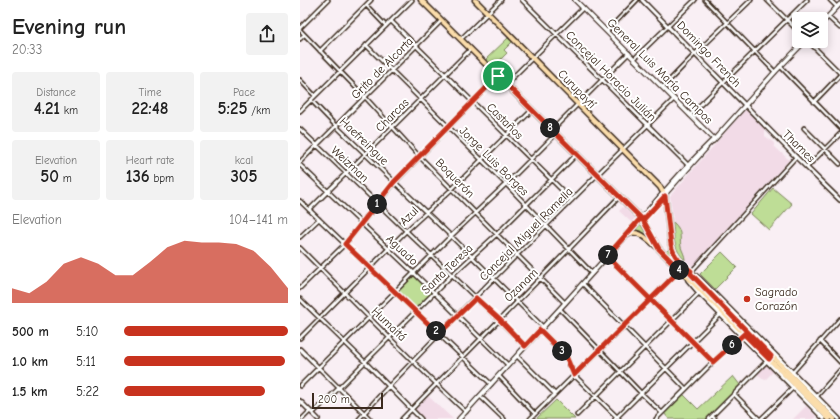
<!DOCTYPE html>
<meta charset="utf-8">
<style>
:root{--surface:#fff;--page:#f2f2f2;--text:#222;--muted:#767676;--accent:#c8321e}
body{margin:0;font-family:"Comic Neue",sans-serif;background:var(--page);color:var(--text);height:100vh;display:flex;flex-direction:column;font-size:15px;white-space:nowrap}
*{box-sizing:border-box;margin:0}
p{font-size:13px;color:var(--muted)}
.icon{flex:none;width:22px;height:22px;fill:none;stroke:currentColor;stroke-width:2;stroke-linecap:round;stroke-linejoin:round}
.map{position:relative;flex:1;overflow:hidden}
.panel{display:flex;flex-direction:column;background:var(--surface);width:300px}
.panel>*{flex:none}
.controls{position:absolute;left:492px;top:12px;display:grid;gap:8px}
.controls a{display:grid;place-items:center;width:36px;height:36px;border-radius:4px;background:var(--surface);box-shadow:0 2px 10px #0003;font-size:20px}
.scale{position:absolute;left:12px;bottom:10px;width:71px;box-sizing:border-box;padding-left:4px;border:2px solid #3b2a1e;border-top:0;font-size:11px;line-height:14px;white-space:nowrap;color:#3b2a1e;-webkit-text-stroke:3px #fff;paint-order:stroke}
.pin{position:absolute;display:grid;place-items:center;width:34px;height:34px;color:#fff;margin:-17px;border:2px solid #fff;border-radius:50%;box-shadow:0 1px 4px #0007}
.km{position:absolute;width:20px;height:20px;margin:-10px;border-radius:50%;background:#222;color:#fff;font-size:11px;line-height:20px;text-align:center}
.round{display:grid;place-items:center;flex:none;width:42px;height:42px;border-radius:4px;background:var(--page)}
.summary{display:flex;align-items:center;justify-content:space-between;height:68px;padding:0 12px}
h1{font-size:22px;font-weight:600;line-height:30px}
.metrics{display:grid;grid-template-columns:repeat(3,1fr);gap:6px;height:68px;padding:4px 12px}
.metrics div{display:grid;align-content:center;border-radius:4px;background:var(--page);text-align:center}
.metrics b{font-size:17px;font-weight:600}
.metrics small{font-size:11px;font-weight:400}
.metrics p{font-size:11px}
.chart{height:112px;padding:8px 12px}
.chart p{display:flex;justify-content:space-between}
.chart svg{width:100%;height:72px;margin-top:4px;fill:var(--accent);opacity:.7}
ul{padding:0 12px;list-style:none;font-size:13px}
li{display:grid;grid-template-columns:64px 48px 1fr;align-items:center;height:30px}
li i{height:10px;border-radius:5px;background:var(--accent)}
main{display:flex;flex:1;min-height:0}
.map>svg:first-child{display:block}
</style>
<main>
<section class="panel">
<div class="summary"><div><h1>Evening run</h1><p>20:33</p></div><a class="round"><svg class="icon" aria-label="share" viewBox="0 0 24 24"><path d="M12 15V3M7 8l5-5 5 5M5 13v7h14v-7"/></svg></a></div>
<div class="metrics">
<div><p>Distance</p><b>4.21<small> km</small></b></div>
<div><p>Time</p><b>22:48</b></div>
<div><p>Pace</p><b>5:25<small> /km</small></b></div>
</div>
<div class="metrics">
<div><p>Elevation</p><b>50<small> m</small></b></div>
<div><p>Heart rate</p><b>136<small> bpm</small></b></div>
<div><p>kcal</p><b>305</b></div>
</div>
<div class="chart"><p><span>Elevation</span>104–141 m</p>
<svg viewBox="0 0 160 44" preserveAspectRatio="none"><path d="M0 44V35L10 38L20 31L30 20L40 16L50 20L60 27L70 27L80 19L90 10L100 6L110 7L120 7L130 8L140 12L150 22L160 35V44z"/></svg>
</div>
<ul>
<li><b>500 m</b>5:10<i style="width:100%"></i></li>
<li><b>1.0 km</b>5:11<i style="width:98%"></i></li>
<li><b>1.5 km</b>5:22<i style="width:86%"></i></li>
</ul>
</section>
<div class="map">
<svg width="540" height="419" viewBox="0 0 540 419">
<rect width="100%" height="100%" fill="#f9eff4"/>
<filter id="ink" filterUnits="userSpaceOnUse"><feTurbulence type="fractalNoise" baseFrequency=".025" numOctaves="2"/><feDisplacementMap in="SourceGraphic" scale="8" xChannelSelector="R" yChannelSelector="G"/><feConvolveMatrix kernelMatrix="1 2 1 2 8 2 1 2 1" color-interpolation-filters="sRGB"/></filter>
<g filter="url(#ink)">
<path fill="#f2dbe7" d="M445 110H446L465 129V136L474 143V146L489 160 393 266H391L382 257 376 248 370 196Z
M324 206 336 218 332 223 319 211Z
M466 365 473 372 465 380 457 374Z
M128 396 153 419H124L115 410Z
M506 406 516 416 514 419H493Z"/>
<path fill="#bedd96" stroke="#7c845a" d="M208 38 212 42 204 50 207 53 199 61 200 62 194 67 186 59Z
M473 188 492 204 469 230 451 214Z
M373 222C383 231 379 235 381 247 382 251 385 255 385 260 373 249 374 237 373 222Z
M341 224H342L351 240 344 234 336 230V229Z
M369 249 372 257 376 262 468 355 366 252Z
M422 252 437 267 415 289 400 274Z
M114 273 134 293 116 311 95 292Z
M433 376 440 385 407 419H369L364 413 383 394 398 409Z
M256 400 275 419H236Z"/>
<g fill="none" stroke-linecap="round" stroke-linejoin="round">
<g stroke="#3b2a1e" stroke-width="5.5">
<path id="minor" d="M222 0 388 165
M405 0 475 72
M467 0 499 32
M530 0 537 7
M66 5 86 26
M528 17 540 28
M91 21 272 200
M0 28 28 0
M0 30 65 97 119 156 265 303
M307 31 337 0
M0 39 4 35
M161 39 201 0
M508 41 540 73
M66 45 206 184 292 273
M20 51 71 0
M334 59 395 0
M480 66 540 128
M0 80 15 96
M206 84 283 8
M363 87 395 54 451 0
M11 100 36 126 151 236 243 327
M514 102 540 75
M0 111 112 0
M390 115 507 0
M504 128 540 164
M0 129 199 320 225 346
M252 130 329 53
M0 162 141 21
M0 165 114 273 208 365
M507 167 540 134
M0 201 191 384
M9 210 171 49
M0 237 19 219
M0 248C55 303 109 359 166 412
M307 256 413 362
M390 273 496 157
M283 284 386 389
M0 288 45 244 95 182 198 76
M0 299 65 362 121 419
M260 309 341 393 362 413
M240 330 266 356 274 375 319 419
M0 338 106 231 152 189 232 110
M520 341 540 362
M0 349 70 419
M217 356 255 394
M492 373 540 319
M199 376 235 414
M0 386 151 236 206 184 256 134
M434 394 459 419
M180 396 204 419
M517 396 540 370
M13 413 39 388 152 275 197 234 277 154
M277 415 399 293
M412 416 415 419
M2 419 10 411
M59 419C69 408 79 396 90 385 183 288 278 193 374 99
M102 419 269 249 319 197
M230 419 380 270
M315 419 421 314
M356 419 413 362 441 336
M409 419 468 360
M461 419 494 387"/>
</g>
<g stroke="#3b2a1e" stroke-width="6">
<path id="tertiary" d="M342 0 496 157 540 200
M389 270 400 279 539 419
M388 280 399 293 524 419
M0 401 18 419"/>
</g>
<g stroke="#3b2a1e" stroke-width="6">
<path id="secondary" d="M275 0 414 139
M521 24 540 4
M413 141 475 72 505 41
M341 221 406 148
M159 419C214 359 268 300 322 240 353 206 381 170 414 139"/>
</g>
<g stroke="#3b2a1e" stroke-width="7">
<path id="primary" d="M121 0 341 218 359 249 529 419
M175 0 360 187 365 196 371 245C374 257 382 264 390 273L534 419
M327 234C339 229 347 239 356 246"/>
</g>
<use href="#minor" stroke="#fff" stroke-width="2.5"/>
<use href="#tertiary" stroke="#fff" stroke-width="3"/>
<use href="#secondary" stroke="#fff" stroke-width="3.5"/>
<use href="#primary" stroke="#fbddab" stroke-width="4"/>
</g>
</g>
<g fill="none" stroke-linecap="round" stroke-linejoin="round" filter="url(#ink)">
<g stroke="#fff" stroke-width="8">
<path id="route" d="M198 76 94 182 45 244 139 334 176 298 200 320 225 346 240 330 266 356 274 375 380 270 359 249 343 220 365 196 371 245C374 257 381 264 391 271L390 273 471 356 469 359 444 334 413 362C378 327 343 292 307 256L341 218 198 76"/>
</g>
<use href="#route" stroke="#c8321e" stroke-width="5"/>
</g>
<circle fill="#c8321e" stroke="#fff" stroke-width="1.5" cx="447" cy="299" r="4"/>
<g text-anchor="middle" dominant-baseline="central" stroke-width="4" stroke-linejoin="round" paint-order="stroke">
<g font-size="12" fill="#3b2a1e" stroke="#fff">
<text transform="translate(409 54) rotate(46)">Domingo French</text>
<text transform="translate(82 68) rotate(-45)">Grito de Alcorta</text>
<text transform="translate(360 71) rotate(45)">General Luis María Campos</text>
<text transform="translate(311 76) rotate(45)">Concejal Horacio Julián</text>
<text transform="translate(277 89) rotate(46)">Curupaytí</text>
<text transform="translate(92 115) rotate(-45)">Charcas</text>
<text transform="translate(205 121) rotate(45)">Castaños</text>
<text transform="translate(64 141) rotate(44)">Haefreingue</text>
<text transform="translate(499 146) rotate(45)">Thames</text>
<text transform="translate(194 161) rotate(45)">Jorge Luis Borges</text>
<text transform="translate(50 164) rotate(43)">Weizman</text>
<text transform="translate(155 178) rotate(45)">Boquerón</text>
<text transform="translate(109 216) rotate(-45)">Azul</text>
<text transform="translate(226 234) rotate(-45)">Concejal Miguel Ramella</text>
<text transform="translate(102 250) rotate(43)">Aguado</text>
<text transform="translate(147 269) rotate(-44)">Santa Teresa</text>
<text transform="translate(221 285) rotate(-45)">Ozanam</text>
<text transform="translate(89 324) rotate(44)">Humaitá</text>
</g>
<g font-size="12" fill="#3b2a1e" stroke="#fff" text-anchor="start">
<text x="455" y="292">Sagrado<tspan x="455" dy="14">Corazón</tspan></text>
</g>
</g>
</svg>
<div class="controls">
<a><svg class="icon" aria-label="layers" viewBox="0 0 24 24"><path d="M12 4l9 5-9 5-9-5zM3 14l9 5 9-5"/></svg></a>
</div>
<div class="scale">200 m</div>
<div class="pin" style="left:198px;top:76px;background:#1e9e55"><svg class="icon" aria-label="arrive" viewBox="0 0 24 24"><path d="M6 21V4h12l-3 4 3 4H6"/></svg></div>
<b class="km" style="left:77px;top:204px">1</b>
<b class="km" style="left:136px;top:331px">2</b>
<b class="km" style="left:262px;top:351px">3</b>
<b class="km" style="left:379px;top:270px">4</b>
<b class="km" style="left:432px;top:345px">6</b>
<b class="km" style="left:308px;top:255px">7</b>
<b class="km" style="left:250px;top:128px">8</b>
</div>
</main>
